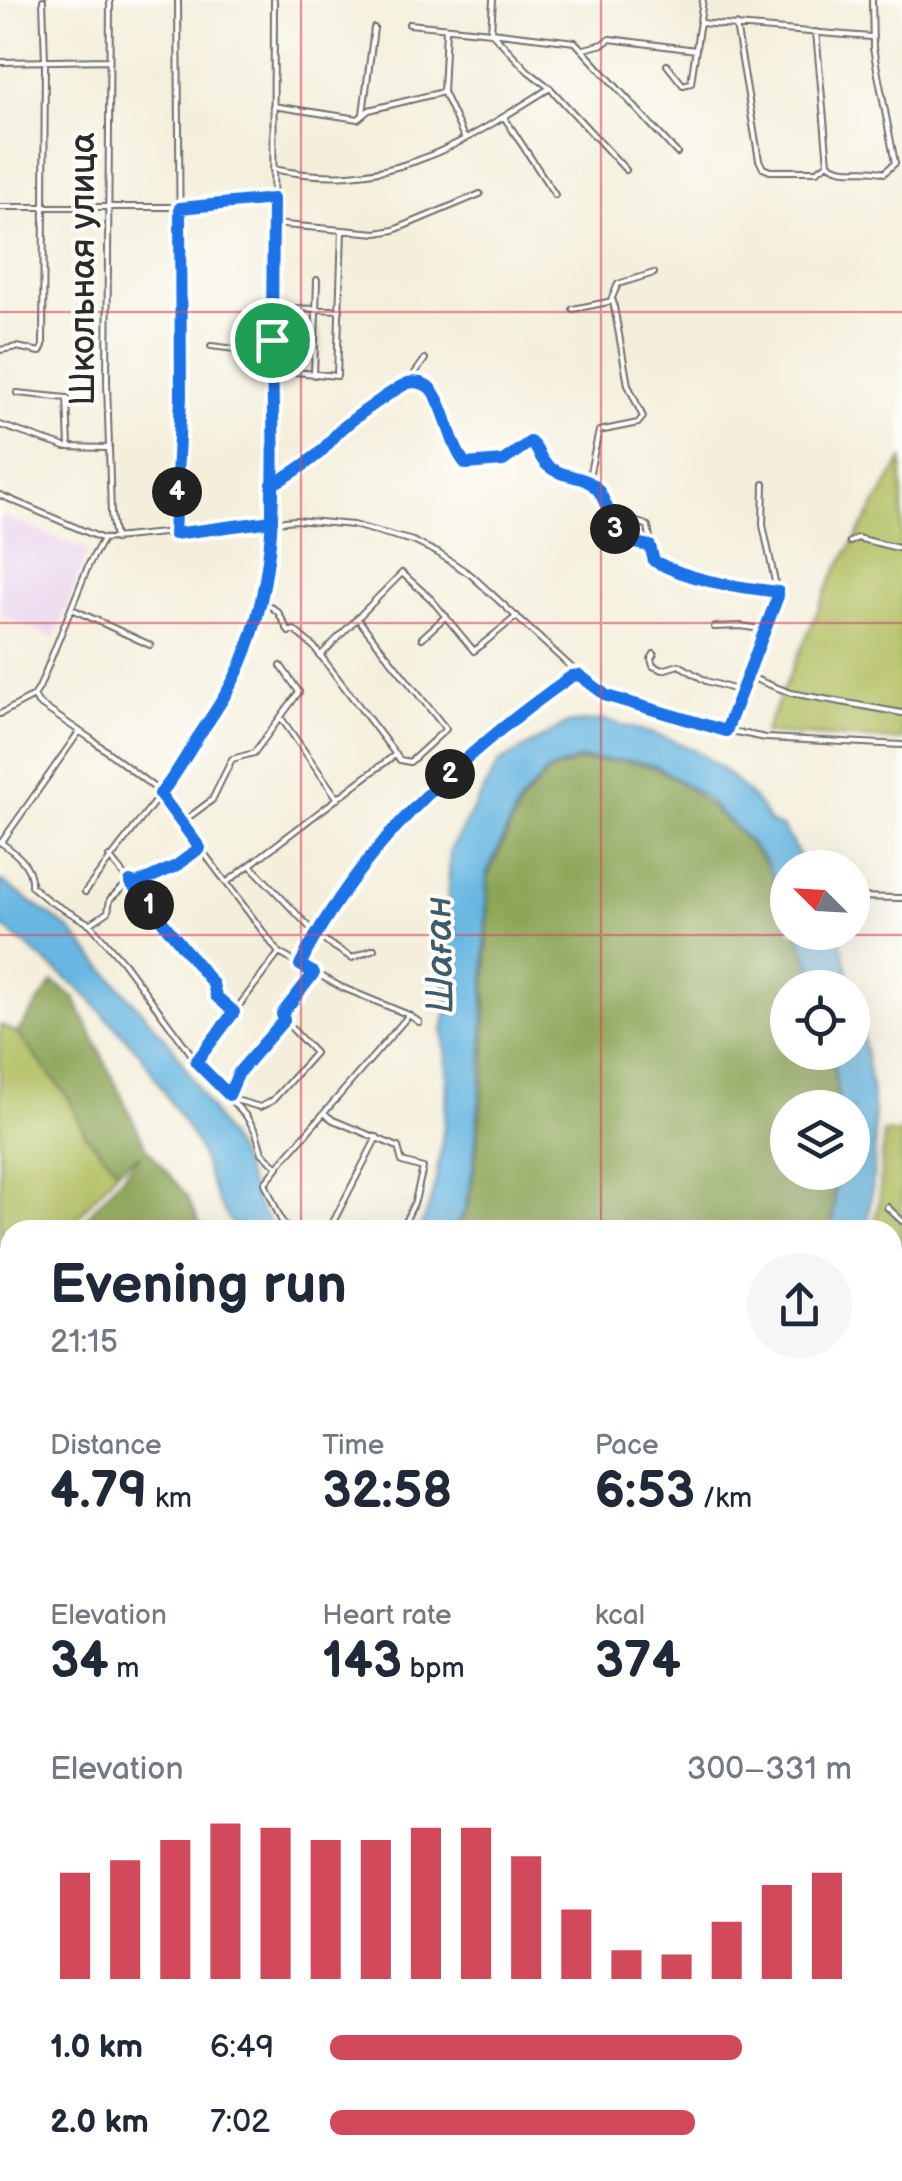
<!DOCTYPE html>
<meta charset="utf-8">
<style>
:root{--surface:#fff;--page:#f6f6f7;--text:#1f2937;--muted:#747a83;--accent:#d1495b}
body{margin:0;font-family:"Balsamiq Sans",sans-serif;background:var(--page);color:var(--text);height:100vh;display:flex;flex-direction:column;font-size:38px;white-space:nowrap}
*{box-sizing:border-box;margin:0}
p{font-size:32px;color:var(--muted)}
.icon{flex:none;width:55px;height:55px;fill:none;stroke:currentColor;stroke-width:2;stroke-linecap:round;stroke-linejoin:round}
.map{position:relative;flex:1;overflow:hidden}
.panel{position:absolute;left:0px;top:1220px;width:902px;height:962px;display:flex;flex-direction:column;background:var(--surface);border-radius:30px 30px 0 0;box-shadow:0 10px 40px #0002}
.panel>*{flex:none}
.needle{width:65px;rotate:294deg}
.controls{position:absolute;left:770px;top:850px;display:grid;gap:20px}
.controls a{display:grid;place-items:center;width:100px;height:100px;border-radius:50%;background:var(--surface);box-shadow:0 10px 40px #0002;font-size:50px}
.pin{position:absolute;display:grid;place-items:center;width:85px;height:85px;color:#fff;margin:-42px;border:5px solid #fff;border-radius:50%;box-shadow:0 2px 10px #0007}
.km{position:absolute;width:50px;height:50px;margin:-25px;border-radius:50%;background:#222;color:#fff;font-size:28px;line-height:50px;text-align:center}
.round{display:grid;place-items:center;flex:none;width:105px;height:105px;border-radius:52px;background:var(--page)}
.headline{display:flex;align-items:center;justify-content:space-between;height:170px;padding:0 50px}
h1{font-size:55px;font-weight:800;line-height:75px}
.figures{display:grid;grid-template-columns:repeat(3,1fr);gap:15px;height:170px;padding:10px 50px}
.figures div{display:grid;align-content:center}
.figures b{font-size:50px;font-weight:800}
.figures small{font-size:28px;font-weight:400}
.figures p{font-size:28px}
.chart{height:280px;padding:20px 50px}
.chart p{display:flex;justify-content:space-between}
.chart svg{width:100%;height:180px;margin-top:10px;stroke:var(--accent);stroke-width:6}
ul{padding:0 50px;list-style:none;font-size:32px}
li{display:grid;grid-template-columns:160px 120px 1fr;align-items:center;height:75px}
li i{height:25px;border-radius:12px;background:var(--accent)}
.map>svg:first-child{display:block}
</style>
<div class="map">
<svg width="902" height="2181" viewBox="0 0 902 2181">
<rect width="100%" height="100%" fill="#fdfcf7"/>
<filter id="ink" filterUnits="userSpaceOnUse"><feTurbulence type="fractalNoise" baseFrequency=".01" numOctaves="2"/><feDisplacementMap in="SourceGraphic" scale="20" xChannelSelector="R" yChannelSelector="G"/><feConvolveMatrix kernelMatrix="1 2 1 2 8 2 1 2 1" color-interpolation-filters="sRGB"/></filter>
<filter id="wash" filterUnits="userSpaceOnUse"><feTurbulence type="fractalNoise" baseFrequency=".0048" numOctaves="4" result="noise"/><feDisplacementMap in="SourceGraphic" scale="40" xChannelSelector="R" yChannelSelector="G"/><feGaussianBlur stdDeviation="2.25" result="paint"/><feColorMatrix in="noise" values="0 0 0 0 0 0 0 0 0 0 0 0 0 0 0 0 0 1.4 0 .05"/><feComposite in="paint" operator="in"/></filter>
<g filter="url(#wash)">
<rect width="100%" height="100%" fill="#f4efdc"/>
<path fill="#e9d2ed" d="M0 515 88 551 54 638 0 615Z"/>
<path fill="#b1bd5f" stroke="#6e7445" stroke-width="2.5" d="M902 460V741L764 733 833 576Z
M0 1025 17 1033 70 1100 85 1134 118 1170 67 1230H10V1298L0 1310Z
M902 1129V1330L893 1323 892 1230H873L879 1203 884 1132 899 1134Z
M10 1636V1895L0 1907V1643Z
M417 2172 419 2181H39L37 2173Z
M421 2173V2172L544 2173 542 2181H423Z"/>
<path fill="#8ca456" stroke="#5c6840" stroke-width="2.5" d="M580 761C604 762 635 758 657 769 688 784 742 833 763 860 777 879 788 910 788 932L796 933 820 987 788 988V1052L831 1053 839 1106 788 1108V1172L835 1173 832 1230H456L467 1210 475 1168 485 1068 488 876 521 804 548 772Z
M53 982 74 997 146 1147 186 1195 203 1230H76L142 1153 118 1170 85 1134 70 1100 17 1033Z
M10 1306V1570L0 1577V1318Z
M902 1960V2149L898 2158 893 2153V1983Z"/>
<path fill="#67b7e2" stroke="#497186" stroke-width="2.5" d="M604 720C665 737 699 743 745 790 755 801 764 809 769 822L783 828 806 867 788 868 787 909 765 860 740 832 704 797 657 766 634 761 580 759 547 771 519 803 487 873 482 1067 473 1168 465 1210 453 1230H418C438 1204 448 1103 447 1067 446 1041 438 1032 450 1006L444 989 450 850 499 763 566 724Z
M0 880 69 929 173 1047 237 1153 259 1208 275 1230H236L218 1202 197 1145 142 1056 84 993 0 924Z
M798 933H839L852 988 821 987Z
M852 988C873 1075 883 1141 866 1230H833L836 1173 852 1172V1108L840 1107 832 1053 852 1052Z"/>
</g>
<g filter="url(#ink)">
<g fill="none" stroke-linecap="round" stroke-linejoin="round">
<g stroke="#717069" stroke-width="8">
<path id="minor" d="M110 0 107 382 111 514 115 539
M493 0 491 32 575 42 677 153
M700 23 870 37
M409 24 491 32 528 71 550 88 626 170
M736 25 759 160 763 168 770 171H817L828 163 816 32
M584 49 603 44 610 39 696 50
M0 62 109 60
M667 65 683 85 691 83 703 0
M443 92 464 137
M273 106 358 119 369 110 443 92 446 29
M363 114 374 28
M504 117 555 195
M829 164C845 176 867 166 884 173L895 163 873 48 872 0
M273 169C389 193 456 147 550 88
M0 207H180L273 199
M273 224 377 233 394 230 480 194
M611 300 618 284 654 273
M573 309 613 301 628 385 643 417 638 423 599 431 588 481
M272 316 292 308 340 310
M211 346 252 351 272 340
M0 350 17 347 40 352 43 346 45 62 43 0
M314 375 317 280
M272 377 295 372 337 376 342 230
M408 383H422L429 388 457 444 458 455 466 464 503 461 530 441C540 448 539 459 549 467 562 478 581 474 593 486 602 494 602 506 610 514 619 522 636 519 648 526L654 561 698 581 778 592
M17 393 67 398 69 447
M0 425 65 447 108 448
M272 484 320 453 344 427 408 383 425 359
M0 495 103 539 295 520 353 525 413 541 438 553 471 575 597 691 607 696 721 729 766 738 902 745
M614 518 616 534 620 540 651 546
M174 534 181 398 178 0
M850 542 857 538 902 549
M262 600 278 612 289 632 294 630 314 647 400 760 410 762 446 729 357 618
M72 609 150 645
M714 627 741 626 766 630
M422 638 446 616
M654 654 651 659 653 666 662 670 679 665 706 681 740 691
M320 656 402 573 431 599 474 651 517 616
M747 676 791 693 902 713
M34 696 38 703 91 739 156 789 279 953 341 987 409 1015 419 1022
M0 714 34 696 39 688 89 564 103 539
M281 718 338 799
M726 731 778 596 763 525 764 484
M181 823 212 800 232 759 254 753 299 692 281 666
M0 842C16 853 33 866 31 886L49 901 90 924 123 962 206 1074 246 1116 256 1132 262 1153 278 1167 265 1183 281 1220 289 1230
M1 843 79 732
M109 857 213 984 216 997 233 1012
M250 865 320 938 352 958 374 949
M226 883 396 754
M85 892C142 815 217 734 249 642 263 603 267 562 272 521L274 0
M852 897 902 898
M90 924 108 912 110 899 130 881 136 885 176 866 200 848
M300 965C350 863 435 785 523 715 539 702 559 680 579 675
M197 1061 279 953
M229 1094 239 1072 284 1020 282 1014 314 973
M232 1099 260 1107 272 1101 315 1053 284 1020
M324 1113 333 1120 398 1147 402 1162 423 1168 415 1201 401 1230
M278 1166 409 1015
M887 1207 902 1221
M329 1230 377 1137
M892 1479 902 1469
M892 1623 899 1615
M0 1649 10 1643
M0 1696 10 1703
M892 1748 902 1742
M2 1753 10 1755
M892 1885 902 1862
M892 2084 902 2063
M0 2113 10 2107
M892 2168 902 2180
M895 2170 902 2154
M34 2172 35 2181
M196 2172V2181
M407 2172 409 2181
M814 2172 821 2181
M738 2173V2172
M651 2181 653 2172
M696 2181 698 2172
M774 2181 776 2172"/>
</g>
<g stroke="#717069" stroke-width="10">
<path id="tertiary" d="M854 2172 861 2181"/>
</g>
<use href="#minor" stroke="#fff" stroke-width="4"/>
<use href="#tertiary" stroke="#fff" stroke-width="6"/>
</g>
</g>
<g fill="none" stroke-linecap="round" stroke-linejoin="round" filter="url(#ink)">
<g stroke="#fff" stroke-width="20">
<path id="route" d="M272 340C272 447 284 563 241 664 230 690 214 713 198 737 186 756 175 777 160 794L200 848 176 866 136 884 130 882 213 984 216 996 234 1012 196 1062 229 1095 239 1072 284 1020 282 1014 314 973 300 965C358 847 465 751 572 676L579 675 607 696 726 731 778 596V592C734 586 694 582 654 561L650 546 620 540 616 534 614 517C605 509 605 499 598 490 586 474 563 479 548 466 539 459 539 448 530 442L503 461 466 464C449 445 447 407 430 388 425 383 415 381 408 383 397 387 354 418 344 427 334 435 327 447 317 455 303 466 288 477 272 484V521L174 534 181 398 180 208 273 199 272 340"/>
</g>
<use href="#route" stroke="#1a73e8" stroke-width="12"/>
</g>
<path fill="none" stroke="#d1495b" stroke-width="2.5" stroke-opacity="0.55" d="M301 0V1230M601 0V1230M0 312H902M0 623H902M0 935H902M0 1246H10M892 1246H902M0 1558H10M892 1558H902M0 1869H10M892 1869H902M301 2172V2181M601 2172V2181"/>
<g text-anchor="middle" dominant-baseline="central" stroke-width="8" stroke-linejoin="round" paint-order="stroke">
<g font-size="35" fill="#2b2b2b" stroke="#fdfcf7">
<text transform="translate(83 269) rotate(-90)">Школьная улица</text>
</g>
<g font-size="38" font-style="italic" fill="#405c6b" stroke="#fdfcf7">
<text transform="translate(440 955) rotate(-91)">Шаған</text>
</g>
</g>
</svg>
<div class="controls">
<a><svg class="needle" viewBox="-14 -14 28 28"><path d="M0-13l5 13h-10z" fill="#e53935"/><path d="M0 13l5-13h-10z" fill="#747a83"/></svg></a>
<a><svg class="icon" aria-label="locate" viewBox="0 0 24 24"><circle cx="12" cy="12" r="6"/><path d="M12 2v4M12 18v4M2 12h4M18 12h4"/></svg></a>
<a><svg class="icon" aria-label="layers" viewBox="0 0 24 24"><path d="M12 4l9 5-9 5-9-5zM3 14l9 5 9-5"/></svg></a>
</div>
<div class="pin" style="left:272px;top:340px;background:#1e9e55"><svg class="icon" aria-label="arrive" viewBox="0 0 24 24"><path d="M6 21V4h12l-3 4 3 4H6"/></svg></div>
<b class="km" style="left:149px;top:905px">1</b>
<b class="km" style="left:450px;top:774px">2</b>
<b class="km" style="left:615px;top:529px">3</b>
<b class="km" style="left:177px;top:492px">4</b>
<section class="panel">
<div class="headline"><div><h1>Evening run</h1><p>21:15</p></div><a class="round"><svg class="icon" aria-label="share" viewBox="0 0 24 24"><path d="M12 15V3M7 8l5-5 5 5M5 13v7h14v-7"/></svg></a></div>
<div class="figures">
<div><p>Distance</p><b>4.79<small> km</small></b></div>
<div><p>Time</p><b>32:58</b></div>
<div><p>Pace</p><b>6:53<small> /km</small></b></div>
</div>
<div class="figures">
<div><p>Elevation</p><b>34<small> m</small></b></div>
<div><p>Heart rate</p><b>143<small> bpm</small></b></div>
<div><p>kcal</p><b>374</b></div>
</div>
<div class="chart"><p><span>Elevation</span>300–331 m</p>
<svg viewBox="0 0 160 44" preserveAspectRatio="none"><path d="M5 44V18M15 44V15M25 44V10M35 44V6M45 44V7M55 44V10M65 44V10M75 44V7M85 44V7M95 44V14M105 44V27M115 44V37M125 44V38M135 44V30M145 44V21M155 44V18"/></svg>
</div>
<ul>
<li><b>1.0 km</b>6:49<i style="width:79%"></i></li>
<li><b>2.0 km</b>7:02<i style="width:70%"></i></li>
</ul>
</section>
</div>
